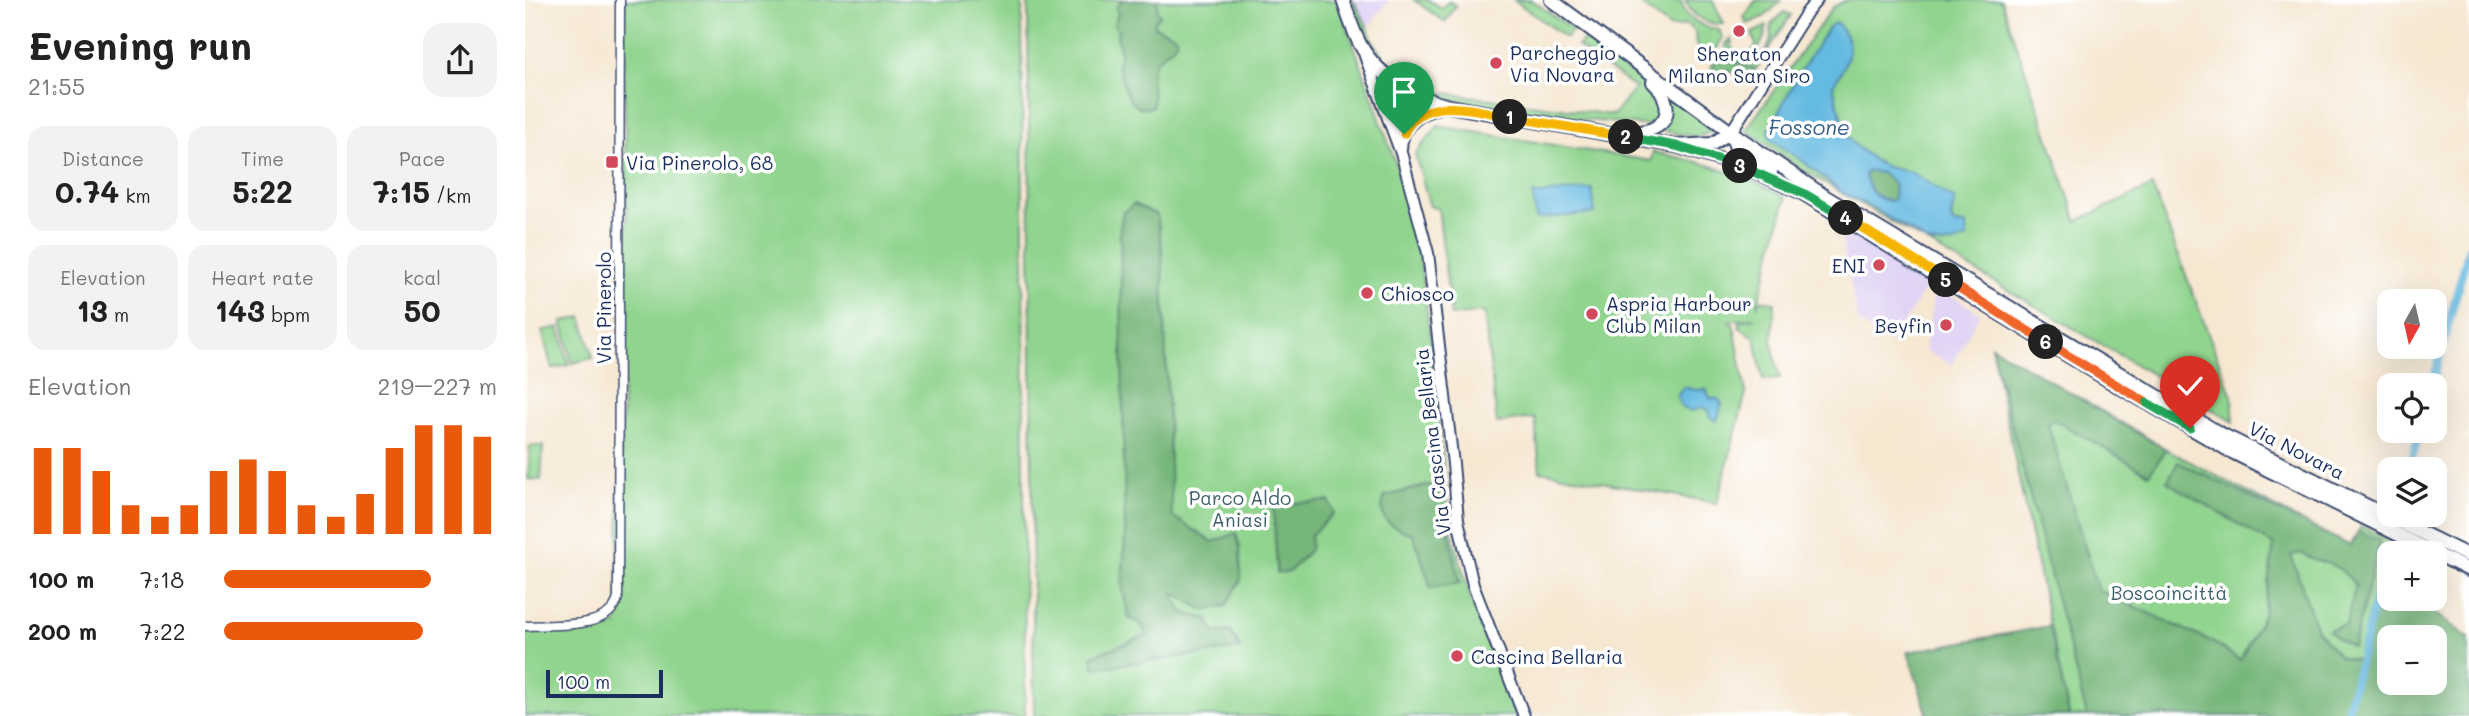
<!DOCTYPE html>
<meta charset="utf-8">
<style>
:root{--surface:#fff;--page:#f2f2f2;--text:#222;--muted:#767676;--accent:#ea580c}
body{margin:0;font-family:Mali,sans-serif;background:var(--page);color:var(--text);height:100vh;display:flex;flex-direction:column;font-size:26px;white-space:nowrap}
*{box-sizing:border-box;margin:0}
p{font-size:23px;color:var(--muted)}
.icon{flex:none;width:38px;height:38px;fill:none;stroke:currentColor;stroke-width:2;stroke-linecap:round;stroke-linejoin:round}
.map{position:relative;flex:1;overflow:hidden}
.details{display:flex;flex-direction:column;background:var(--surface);width:525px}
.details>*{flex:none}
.needle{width:46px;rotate:188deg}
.fabs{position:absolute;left:1852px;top:289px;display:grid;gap:14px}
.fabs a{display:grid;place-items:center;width:70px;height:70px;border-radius:14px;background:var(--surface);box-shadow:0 7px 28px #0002;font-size:35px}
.scale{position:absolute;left:21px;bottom:18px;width:117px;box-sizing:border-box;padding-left:7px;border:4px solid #1b2f5e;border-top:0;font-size:19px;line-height:24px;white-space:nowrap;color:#1b2f5e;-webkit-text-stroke:5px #fff;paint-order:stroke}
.pin{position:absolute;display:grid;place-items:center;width:60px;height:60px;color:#fff;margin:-72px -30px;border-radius:50% 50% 50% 0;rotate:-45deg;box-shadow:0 0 7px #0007}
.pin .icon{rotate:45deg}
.km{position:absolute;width:35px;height:35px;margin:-18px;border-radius:50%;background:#222;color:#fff;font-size:19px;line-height:35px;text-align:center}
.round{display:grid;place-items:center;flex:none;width:74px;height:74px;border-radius:21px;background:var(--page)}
.head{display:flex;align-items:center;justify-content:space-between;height:119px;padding:0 28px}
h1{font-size:38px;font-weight:700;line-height:52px}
.stats{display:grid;grid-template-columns:repeat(3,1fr);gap:10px;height:119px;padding:7px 28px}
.stats div{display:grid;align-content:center;border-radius:18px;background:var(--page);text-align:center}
.stats b{font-size:30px;font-weight:700}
.stats small{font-size:19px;font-weight:400}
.stats p{font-size:19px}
.chart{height:196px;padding:14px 28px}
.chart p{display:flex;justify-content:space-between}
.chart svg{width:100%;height:126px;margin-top:7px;stroke:var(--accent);stroke-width:6}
ul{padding:0 28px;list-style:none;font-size:23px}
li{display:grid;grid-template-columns:112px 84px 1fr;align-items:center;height:52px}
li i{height:18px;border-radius:9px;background:var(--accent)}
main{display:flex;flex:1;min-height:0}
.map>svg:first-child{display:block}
</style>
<main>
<section class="details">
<div class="head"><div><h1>Evening run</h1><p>21:55</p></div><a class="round"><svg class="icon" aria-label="share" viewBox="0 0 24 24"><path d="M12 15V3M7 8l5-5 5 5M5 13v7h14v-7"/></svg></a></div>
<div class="stats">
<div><p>Distance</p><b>0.74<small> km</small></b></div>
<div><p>Time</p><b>5:22</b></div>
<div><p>Pace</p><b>7:15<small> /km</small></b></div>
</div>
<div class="stats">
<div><p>Elevation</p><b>13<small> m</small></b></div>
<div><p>Heart rate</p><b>143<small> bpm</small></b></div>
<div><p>kcal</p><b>50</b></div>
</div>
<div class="chart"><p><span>Elevation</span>219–227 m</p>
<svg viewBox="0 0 160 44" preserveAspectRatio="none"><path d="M5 44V14M15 44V14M25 44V22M35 44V34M45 44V38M55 44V34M65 44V22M75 44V18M85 44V22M95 44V34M105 44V38M115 44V30M125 44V14M135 44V6M145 44V6M155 44V10"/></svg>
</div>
<ul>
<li><b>100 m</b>7:18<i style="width:76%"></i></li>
<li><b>200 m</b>7:22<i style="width:73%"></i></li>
</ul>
</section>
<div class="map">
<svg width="1944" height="716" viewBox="0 0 1944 716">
<rect width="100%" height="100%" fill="#fff"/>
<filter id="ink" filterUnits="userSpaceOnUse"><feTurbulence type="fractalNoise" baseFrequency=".0143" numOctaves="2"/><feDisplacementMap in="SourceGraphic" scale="14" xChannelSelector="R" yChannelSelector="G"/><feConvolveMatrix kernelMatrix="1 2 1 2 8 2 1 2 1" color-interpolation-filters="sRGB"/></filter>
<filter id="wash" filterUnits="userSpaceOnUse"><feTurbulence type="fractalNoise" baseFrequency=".00686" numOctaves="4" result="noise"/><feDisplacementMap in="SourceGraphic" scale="28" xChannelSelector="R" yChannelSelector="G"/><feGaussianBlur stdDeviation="1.57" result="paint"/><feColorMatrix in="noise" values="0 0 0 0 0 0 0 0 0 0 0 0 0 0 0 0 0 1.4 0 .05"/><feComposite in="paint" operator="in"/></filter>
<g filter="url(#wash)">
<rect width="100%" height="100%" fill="#f6e7d1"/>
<path fill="#e1d4f4" d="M829 0H864L843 28Z
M1313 223 1405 281 1366 343 1334 323Z
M1410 286 1455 313 1427 365 1400 350Z"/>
<path fill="#90d48e" stroke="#568276" stroke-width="2" fill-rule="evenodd" d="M100 0H497L500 716H0V633L92 625 102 223 99 65Z
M503 0H813L879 187 891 230 905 334 924 522 949 610 990 716H509Z
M827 0C836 9 841 26 847 38 859 66 893 85 920 93L1088 115 1110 88 1052 46 1060 39 1130 90 1138 105 1134 118 1123 125H1116L1063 120 916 98C888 88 854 71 842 42 836 29 832 14 827 0Z
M889 0H904L917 9 924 1 931 6 920 22Z
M989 0H1007L1048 30 1041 38Z
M1111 0 1156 1C1161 19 1176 27 1194 30L1198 37 1191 50 1187 53 1177 51 1171 45 1170 31 1160 24 1154 27H1144Z
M1160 0 1188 1 1199 24C1181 26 1167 16 1160 0Z
M1231 0 1256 1 1239 17 1222 24 1219 17Z
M1321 0H1476L1552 221 1627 186 1707 396 1709 422 1276 169 1221 130 1308 7Z
M1259 12 1266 15 1231 69 1219 65 1242 49 1247 36 1246 25Z
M1242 26C1238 43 1232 59 1213 62L1201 55V44L1206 39 1208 43 1205 44 1212 54 1215 53 1217 56 1230 49 1231 45 1227 33Z
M1143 92 1186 124 1187 132 1171 137 1128 129 1134 126Z
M913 126 1126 161 1128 152C1175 161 1218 173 1261 198L1232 307 1235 300 1250 302 1247 343 1255 379 1238 380 1230 338 1214 327V321L1230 318 1204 321 1209 326 1221 393 1192 503 1015 471 1010 418 972 423 959 312 926 316 913 207H905L890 154Z
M57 317 68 358 47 363 37 322Z
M34 327 44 365 27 369 17 331Z
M1466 346 1650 454 1825 547 1836 526 1890 553H1864V598L1944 641V716H1544ZM1864 637H1909V682H1864Z
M5 446H18L16 480 3 479Z"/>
<path fill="#74b679" stroke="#48726c" stroke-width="2" fill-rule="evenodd" d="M597 0H630L633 4 632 11 635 14 629 22 630 27 648 34 652 39C649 50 639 51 632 60 621 75 630 90 628 106 609 115 600 94 597 79 596 75 593 72 593 68 592 63 596 58 595 52 594 42 591 41 593 31L589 24 593 14 591 8Z
M1197 57 1228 68 1230 72 1221 80 1204 71 1197 79 1189 77 1186 65Z
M1343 170 1359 174 1370 185 1369 198 1365 201C1350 198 1342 189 1340 174Z
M609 204 632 215 637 248 647 516 688 542 711 533 715 547 716 580 701 606 679 610 649 593C654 616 663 614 683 619L690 633 705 631 716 649 569 668 567 656 622 635 616 624 604 618 597 587 600 533 595 228 598 212Z
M1466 346 1641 450 1624 474 1528 419 1523 425 1573 590 1687 642 1715 660 1738 616 1749 545 1642 482 1653 462 1826 546 1834 531 1855 541 1828 647 1813 639 1804 630 1821 624 1831 585C1826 580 1820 573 1814 569 1802 561 1789 562 1777 553L1766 555 1792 630 1814 656 1837 661 1864 560V598L1890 599 1944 638V716H1562ZM1909 637V682H1864V637Z
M920 481 925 537 935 583 906 588 888 534C868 528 850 521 860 496Z
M804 501 809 513 786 535 785 550 764 572 752 573 748 504Z
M1525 626 1544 716H1403L1383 652Z"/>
<path fill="#65bae1" stroke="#4074a0" stroke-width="2" fill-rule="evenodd" d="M1311 22C1334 46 1322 61 1308 86L1321 135 1330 145 1350 161 1362 167 1386 172 1430 200 1426 218 1429 224 1441 225 1442 238 1429 243 1417 245 1404 243 1350 209 1316 192 1279 162 1245 139 1244 132 1250 118 1275 72 1303 28ZM1343 170 1359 174 1370 185 1369 198 1366 201C1350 199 1342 189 1340 174Z
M1067 189 1070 213 1011 219 1008 195Z
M1158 387 1171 390 1181 389 1185 398 1193 399 1197 404 1192 421 1185 417 1184 410 1178 407 1167 411 1157 408 1152 397Z"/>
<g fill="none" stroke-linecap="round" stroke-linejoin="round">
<path stroke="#65bae1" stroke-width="8" d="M1907 385 1944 248
M1884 469 1895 430
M1821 716 1863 549"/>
</g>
</g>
<g filter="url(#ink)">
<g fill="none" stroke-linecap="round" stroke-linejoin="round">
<g stroke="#3c4b6f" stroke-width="11">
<path id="street" d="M0 626C27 624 85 631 93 598L95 0"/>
</g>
<g stroke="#3c4b6f" stroke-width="14">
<path id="secondary" d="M840 56 877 156 903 253 928 464 933 520 948 585 999 716
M1206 132 1282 12 1292 0
M876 150C876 122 899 111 923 106"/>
</g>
<g stroke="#3c4b6f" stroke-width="16">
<path id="primary" d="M818 0C823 15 828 32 836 46 853 77 891 98 924 106L1151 146 1187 144 1206 132
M1026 0 1206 132 1301 197 1694 433 1944 556
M1206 133 1212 151 1246 172
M1102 134C1112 132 1123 132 1131 127 1150 116 1140 93 1128 82
M1151 146 1222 168 1277 193 1586 382 1707 452 1944 570"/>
</g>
<use href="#street" stroke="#fff" stroke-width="8"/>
<use href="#secondary" stroke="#fff" stroke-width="10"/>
<use href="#primary" stroke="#fff" stroke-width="12"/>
</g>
</g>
<g fill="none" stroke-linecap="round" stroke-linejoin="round" filter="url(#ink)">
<g stroke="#fff" stroke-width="14">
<path id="split-1" d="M879 134C897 92 952 111 985 117"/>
</g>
<g stroke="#fff" stroke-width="14">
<path id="split-2" d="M985 117 1101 137"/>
</g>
<g stroke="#fff" stroke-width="14">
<path id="split-3" d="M1101 137 1151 146 1215 166"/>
</g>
<g stroke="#fff" stroke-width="14">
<path id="split-4" d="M1215 166 1278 193 1321 218"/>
</g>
<g stroke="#fff" stroke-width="14">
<path id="split-5" d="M1321 218 1421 280"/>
</g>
<g stroke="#fff" stroke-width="14">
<path id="split-6" d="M1421 280 1521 342"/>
</g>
<g stroke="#fff" stroke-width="14">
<path id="split-7" d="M1521 342 1622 403"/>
</g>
<g stroke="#fff" stroke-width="14">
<path id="split-8" d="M1622 403 1665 428"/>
</g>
<use href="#split-1" stroke="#f5b400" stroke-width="9"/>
<use href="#split-2" stroke="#f5b400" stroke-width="9"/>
<use href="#split-3" stroke="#22a559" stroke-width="9"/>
<use href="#split-4" stroke="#22a559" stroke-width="9"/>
<use href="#split-5" stroke="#f5b400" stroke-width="9"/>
<use href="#split-6" stroke="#f0652b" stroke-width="9"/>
<use href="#split-7" stroke="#f0652b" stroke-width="9"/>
<use href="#split-8" stroke="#22a559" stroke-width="9"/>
</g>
<g fill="#d1495b" stroke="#fff" stroke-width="2.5">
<circle cx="1214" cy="31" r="7"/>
<circle cx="971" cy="63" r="7"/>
<rect x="80" y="155" width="14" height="14" rx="3.5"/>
<circle cx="1354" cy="265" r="7"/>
<circle cx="842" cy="293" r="7"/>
<circle cx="1067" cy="314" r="7"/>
<circle cx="1421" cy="325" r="7"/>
<circle cx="932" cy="656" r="7"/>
</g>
<g text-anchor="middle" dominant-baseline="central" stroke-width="7" stroke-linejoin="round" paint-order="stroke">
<g font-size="19" fill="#1b2f5e" stroke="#fff" text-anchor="start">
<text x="985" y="52">Parcheggio<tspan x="985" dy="22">Via Novara</tspan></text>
<text x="1214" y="53" text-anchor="middle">Sheraton<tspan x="1214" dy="22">Milano San Siro</tspan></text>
<text x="101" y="162">Via Pinerolo, 68</text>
<text x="1340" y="265" text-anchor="end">ENI</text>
<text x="856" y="293">Chiosco</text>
<text x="1081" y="303">Aspria Harbour<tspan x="1081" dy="22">Club Milan</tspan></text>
<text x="1407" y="325" text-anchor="end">Beyfin</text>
<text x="946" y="656">Cascina Bellaria</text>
</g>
<g font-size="19" fill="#1b2f5e" stroke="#fff">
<text transform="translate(78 308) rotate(-90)">Via Pinerolo</text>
<text transform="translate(907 442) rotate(-97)">Via Cascina Bellaria</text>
<text transform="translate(1772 450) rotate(27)">Via Novara</text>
</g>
<g font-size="19" fill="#3e616c" stroke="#fff">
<text x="715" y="497">Parco Aldo<tspan x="715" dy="22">Aniasi</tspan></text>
<text x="1644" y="592">Boscoincittà</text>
</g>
<g font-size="21" font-style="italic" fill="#35608c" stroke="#fff">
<text x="1284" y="126">Fossone</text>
</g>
</g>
</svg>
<div class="fabs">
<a><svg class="needle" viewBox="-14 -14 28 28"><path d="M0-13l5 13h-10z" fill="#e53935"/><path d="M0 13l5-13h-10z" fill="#767676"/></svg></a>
<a><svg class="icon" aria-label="locate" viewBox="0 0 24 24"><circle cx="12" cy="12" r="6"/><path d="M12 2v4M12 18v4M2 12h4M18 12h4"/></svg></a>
<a><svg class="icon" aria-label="layers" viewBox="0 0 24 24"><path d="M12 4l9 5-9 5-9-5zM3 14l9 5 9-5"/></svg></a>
<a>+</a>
<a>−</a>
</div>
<div class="scale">100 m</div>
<div class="pin" style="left:879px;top:134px;background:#1e9e55"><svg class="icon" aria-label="arrive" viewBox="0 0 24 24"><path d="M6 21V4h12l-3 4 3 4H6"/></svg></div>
<div class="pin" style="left:1665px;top:428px;background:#d93025"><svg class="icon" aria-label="check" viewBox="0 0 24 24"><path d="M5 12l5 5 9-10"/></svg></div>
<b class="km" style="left:985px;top:117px">1</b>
<b class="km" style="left:1101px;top:137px">2</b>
<b class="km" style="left:1215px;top:166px">3</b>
<b class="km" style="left:1321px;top:218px">4</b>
<b class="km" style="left:1421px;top:280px">5</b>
<b class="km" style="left:1521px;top:342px">6</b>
</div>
</main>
